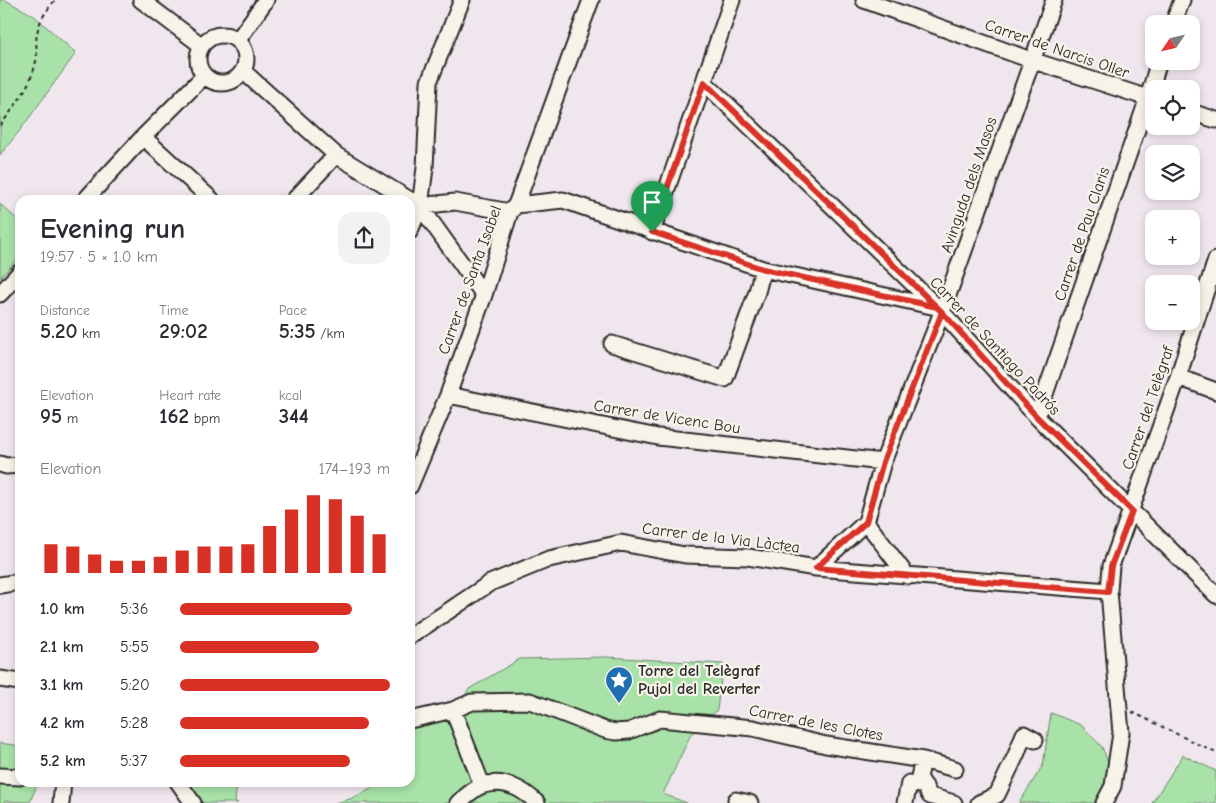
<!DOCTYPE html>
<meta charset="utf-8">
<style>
:root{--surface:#fff;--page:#f2f2f3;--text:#2b2b33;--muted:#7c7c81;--accent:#d93025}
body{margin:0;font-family:"Comic Neue",sans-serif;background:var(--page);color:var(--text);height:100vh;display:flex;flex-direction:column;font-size:19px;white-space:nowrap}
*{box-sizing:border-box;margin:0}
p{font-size:16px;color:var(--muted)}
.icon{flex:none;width:28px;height:28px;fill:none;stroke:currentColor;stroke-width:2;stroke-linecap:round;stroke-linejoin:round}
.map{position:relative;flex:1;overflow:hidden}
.sheet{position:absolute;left:15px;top:195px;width:400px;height:592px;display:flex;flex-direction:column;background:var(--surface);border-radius:15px;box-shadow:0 2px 8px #0003}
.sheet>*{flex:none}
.needle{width:32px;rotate:235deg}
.buttons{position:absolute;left:1145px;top:15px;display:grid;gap:10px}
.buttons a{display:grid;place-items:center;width:55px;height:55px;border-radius:10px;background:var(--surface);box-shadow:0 2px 8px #0003;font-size:25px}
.pin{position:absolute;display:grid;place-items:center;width:42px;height:42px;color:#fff;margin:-51px -21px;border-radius:50% 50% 50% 0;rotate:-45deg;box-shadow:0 0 5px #0007}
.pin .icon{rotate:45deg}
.round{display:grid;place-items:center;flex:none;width:52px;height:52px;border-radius:15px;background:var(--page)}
.summary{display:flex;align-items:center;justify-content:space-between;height:85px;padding:0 25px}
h1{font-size:28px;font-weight:700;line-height:38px}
.stats{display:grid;grid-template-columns:repeat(3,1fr);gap:8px;height:85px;padding:5px 25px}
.stats div{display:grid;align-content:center}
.stats b{font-size:21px;font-weight:700}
.stats small{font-size:14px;font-weight:400}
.stats p{font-size:14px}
.chart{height:140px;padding:10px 25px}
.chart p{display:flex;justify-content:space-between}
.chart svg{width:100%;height:90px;margin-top:5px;stroke:var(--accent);stroke-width:6}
ul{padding:0 25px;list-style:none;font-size:16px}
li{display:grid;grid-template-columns:80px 60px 1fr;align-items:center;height:38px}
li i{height:12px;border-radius:6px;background:var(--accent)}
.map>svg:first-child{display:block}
</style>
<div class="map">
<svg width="1216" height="803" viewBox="0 0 1216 803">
<rect width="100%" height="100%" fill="#f0e7ee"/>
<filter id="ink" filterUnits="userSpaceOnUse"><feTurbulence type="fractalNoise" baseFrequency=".02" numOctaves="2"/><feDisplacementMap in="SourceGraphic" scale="10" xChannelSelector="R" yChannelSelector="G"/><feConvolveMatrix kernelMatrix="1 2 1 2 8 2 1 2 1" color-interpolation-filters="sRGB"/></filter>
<g filter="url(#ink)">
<path fill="#a8e2a8" stroke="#6a866a" d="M0 0H5L33 15 76 53 21 129 0 155Z
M0 204 20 222V256L0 278Z
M606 657 723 664 717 710 691 734 663 794 687 803H335L350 799 384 783 410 782V726L450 718 469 689 520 659Z
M1051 713 1081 725 1102 747 1112 772 1096 803H1019L1043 765Z
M0 743 20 746V782L38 783 30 802 5 801 3 803H0Z
M1183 755 1216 771V803H1152Z
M187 783H237L235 801 238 803H183Z"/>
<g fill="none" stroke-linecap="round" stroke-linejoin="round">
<g stroke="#2b2b2b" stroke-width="19">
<path id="minor" d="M141 0 201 45
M864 0 1031 60 1154 100
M1173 24 1182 0
M198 59a24 24 0 1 1 48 0a24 24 0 1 1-48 0Z
M238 40 266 0
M243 71 336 155 410 200
M704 82 942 312 1037 417 1216 595
M1191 112 1216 120
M143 137 212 200
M85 200 143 137 204 76
M294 200 336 155
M414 203 420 206 484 295
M516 205 563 200 763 269 936 307
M420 206 455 202 510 212
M410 231 420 206 425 168 429 82 462 0
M652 232 732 0
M0 294 20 272
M612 344 725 379 757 292 763 269
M1178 377 1216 391
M448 395 658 437 883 462
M1037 417 1148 98 1159 61
M0 464 6 466 20 465
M410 486 448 395 484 295 510 212 516 205 591 0
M866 522 907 576
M816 568 866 522 883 462 942 312 1054 0
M0 585 20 582
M410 636 450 610 490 583 549 559 621 543 685 555 748 557 816 568 1109 591
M0 679 20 682
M453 710 482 785
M410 720 453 710 472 702 530 701 605 730 616 732 629 731 660 719 753 728 826 745 923 760 955 769
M923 760 919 777 930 796 954 803
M0 776 20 777
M178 782 193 803
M736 800 750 803
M61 803 63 782
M458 803C465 797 475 787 484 785 504 779 523 789 537 803
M905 803 909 783 925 786
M979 803 997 795 1016 755 1024 734 1035 740
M1104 803 1113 786 1121 733 1109 591 1111 566 1178 377 1216 260"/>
</g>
<path stroke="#2b2b2b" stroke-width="2" stroke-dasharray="4 4" stroke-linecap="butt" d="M0 126C15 106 31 86 36 61 38 52 35 43 37 34 39 20 47 10 55 0
M1132 712 1216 753"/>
<use href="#minor" stroke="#f7f3e8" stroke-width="15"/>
</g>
</g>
<g fill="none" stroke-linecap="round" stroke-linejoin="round" filter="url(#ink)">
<g stroke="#fff" stroke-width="10">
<path id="route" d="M652 232 763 269 937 307 942 312 883 462 866 522 816 568 1108 592 1111 566 1132 511 1037 417 942 312 704 82 652 232"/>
</g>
<use href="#route" stroke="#d93025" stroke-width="6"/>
</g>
<defs>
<g id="sight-pin" transform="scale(1.4375)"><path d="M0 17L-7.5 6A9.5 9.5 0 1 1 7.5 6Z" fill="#1f6fb2" stroke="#f7f3e8"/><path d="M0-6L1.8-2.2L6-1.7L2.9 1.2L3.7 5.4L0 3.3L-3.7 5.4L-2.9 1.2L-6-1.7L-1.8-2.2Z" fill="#fff"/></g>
</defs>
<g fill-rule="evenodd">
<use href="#sight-pin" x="619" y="680"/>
</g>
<g text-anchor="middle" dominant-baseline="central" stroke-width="4.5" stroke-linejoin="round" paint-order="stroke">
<g font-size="16" fill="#2b2b2b" stroke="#f7f3e8">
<text transform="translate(1057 49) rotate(19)">Carrer de Narcis Oller</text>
<text transform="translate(969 185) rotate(-71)">Avinguda dels Masos</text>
<text transform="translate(1082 234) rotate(-71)">Carrer de Pau Claris</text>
<text transform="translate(470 280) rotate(-70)">Carrer de Santa Isabel</text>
<text transform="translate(995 346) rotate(47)">Carrer de Santiago Padrós</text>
<text transform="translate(1148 408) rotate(-71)">Carrer del Telègraf</text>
<text transform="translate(667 417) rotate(9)">Carrer de Vicenc Bou</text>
<text transform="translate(721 538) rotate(7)">Carrer de la Via Làctea</text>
<text transform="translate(816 723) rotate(11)">Carrer de les Clotes</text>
</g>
<g font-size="16" font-weight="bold" fill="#2b2b2b" stroke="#f7f3e8" text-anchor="start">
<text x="638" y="671">Torre del Telègraf<tspan x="638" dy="18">Pujol del Reverter</tspan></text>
</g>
</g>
</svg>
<div class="buttons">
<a><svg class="needle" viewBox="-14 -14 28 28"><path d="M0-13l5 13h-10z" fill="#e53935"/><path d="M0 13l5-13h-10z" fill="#7c7c81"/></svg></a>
<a><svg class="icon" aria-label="locate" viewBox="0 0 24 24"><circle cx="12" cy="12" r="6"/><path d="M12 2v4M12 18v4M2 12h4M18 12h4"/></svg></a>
<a><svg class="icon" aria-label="layers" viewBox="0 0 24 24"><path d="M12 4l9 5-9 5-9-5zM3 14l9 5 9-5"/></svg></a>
<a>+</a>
<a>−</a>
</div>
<div class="pin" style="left:652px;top:232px;background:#1e9e55"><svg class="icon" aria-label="arrive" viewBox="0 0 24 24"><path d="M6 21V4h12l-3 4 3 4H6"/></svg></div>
<section class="sheet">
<div class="summary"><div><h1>Evening run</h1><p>19:57 · 5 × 1.0 km</p></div><a class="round"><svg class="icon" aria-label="share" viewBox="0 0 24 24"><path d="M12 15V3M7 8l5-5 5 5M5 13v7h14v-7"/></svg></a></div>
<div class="stats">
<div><p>Distance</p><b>5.20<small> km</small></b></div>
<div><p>Time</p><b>29:02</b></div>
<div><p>Pace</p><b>5:35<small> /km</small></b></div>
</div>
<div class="stats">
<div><p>Elevation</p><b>95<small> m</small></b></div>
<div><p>Heart rate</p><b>162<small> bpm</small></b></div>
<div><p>kcal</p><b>344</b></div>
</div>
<div class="chart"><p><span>Elevation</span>174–193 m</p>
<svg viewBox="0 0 160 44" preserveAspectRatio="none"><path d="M5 44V30M15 44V31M25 44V35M35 44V38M45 44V38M55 44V36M65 44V33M75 44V31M85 44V31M95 44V30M105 44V21M115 44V13M125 44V6M135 44V8M145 44V16M155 44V25"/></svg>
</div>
<ul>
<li><b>1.0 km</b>5:36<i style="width:82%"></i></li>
<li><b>2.1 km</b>5:55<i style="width:66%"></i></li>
<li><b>3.1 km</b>5:20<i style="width:100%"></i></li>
<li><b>4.2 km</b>5:28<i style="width:90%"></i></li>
<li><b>5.2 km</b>5:37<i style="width:81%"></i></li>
</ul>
</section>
</div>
